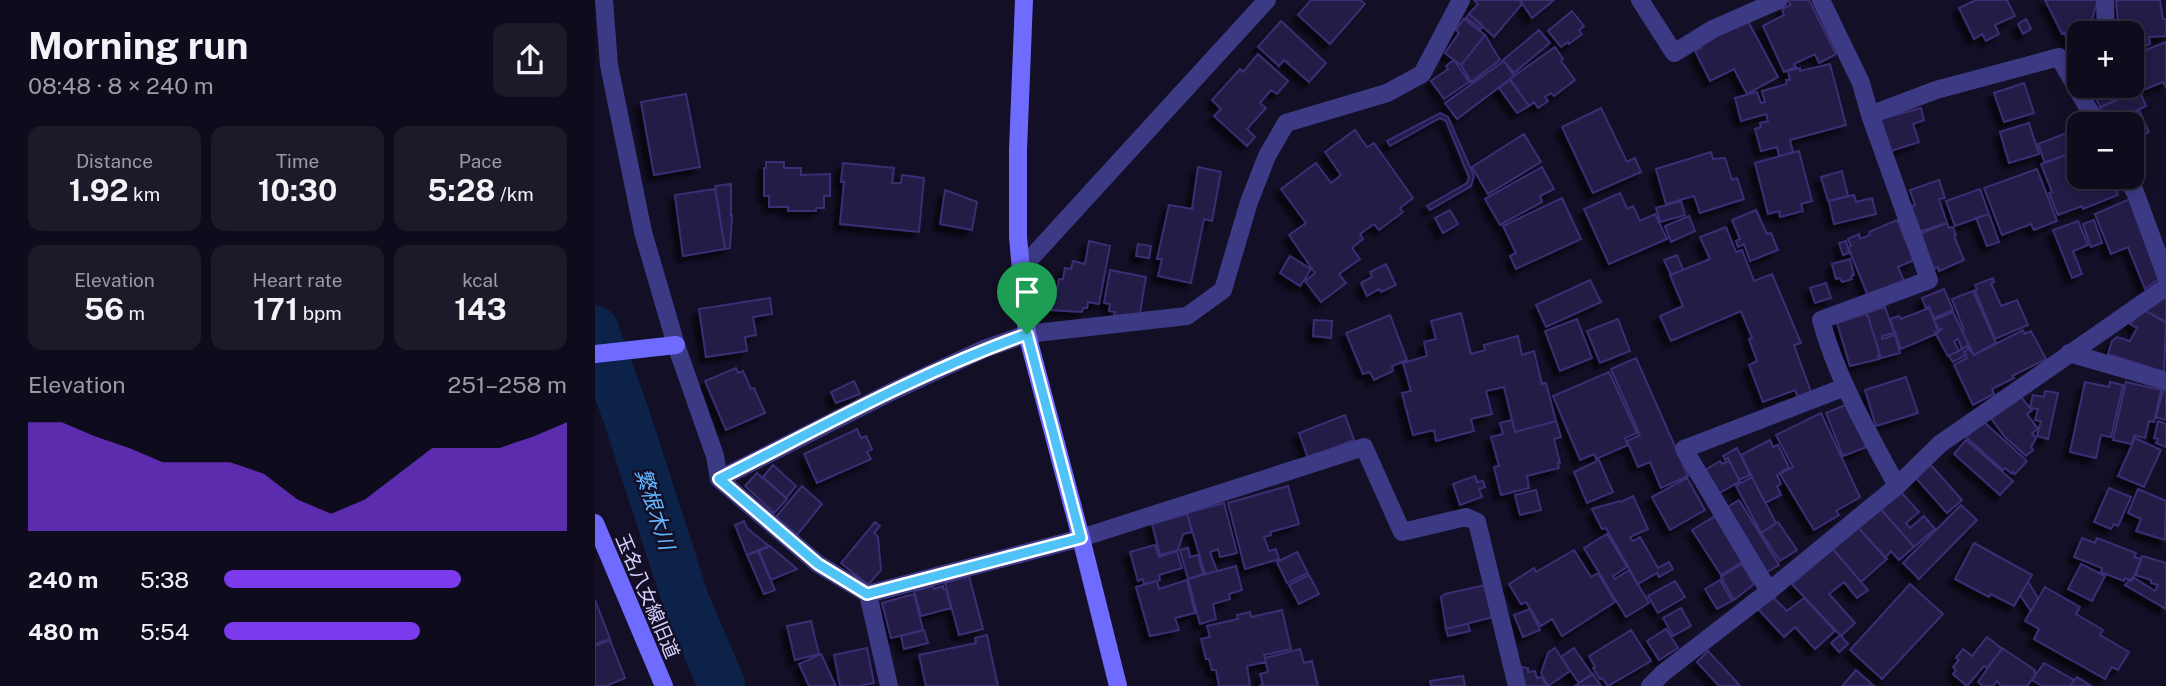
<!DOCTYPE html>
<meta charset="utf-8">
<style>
:root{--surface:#0e0b1c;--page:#1c1929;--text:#f1f3f6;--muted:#9b9ba3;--line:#2e2b3b;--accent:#7c3aed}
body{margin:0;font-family:"Public Sans","Noto Sans JP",sans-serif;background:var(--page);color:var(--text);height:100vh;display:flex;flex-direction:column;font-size:26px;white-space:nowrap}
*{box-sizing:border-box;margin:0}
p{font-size:23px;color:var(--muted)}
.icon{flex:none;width:38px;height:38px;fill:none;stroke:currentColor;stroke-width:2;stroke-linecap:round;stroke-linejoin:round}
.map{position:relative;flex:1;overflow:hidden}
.details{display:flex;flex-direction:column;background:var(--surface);width:595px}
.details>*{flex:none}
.fabs{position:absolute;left:1472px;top:21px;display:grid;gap:14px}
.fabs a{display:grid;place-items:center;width:77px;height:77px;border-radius:14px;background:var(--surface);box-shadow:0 4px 18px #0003,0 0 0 2px var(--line);font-size:35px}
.pin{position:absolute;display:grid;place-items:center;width:60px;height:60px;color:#fff;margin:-72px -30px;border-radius:50% 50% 50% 0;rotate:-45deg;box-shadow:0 0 7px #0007}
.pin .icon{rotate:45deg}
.round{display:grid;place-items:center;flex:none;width:74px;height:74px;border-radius:14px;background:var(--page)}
.headline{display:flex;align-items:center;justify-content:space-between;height:119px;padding:0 28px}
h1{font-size:38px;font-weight:700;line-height:52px}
.figures{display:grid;grid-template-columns:repeat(3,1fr);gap:10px;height:119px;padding:7px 28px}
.figures div{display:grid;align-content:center;border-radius:14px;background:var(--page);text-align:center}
.figures b{font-size:30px;font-weight:700}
.figures small{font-size:19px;font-weight:400}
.figures p{font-size:19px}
.chart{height:196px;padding:14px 28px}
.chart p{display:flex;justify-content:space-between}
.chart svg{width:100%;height:126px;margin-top:7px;fill:var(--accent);opacity:.7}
ul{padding:0 28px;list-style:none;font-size:23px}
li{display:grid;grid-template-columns:112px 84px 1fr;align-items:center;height:52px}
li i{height:18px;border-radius:9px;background:var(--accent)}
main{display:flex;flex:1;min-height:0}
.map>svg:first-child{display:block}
</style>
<main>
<section class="details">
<div class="headline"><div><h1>Morning run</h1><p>08:48 · 8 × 240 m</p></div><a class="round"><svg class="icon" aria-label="share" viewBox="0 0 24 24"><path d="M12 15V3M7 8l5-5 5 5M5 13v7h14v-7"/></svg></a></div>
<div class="figures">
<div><p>Distance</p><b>1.92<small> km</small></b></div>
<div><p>Time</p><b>10:30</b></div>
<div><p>Pace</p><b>5:28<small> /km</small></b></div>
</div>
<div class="figures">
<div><p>Elevation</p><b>56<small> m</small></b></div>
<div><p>Heart rate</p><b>171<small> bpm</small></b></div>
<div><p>kcal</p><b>143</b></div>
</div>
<div class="chart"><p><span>Elevation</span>251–258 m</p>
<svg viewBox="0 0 160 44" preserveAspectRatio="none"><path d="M0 44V6L10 6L20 11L30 15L40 20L50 20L60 20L70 24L80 33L90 38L100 33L110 24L120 15L130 15L140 15L150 11L160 6V44z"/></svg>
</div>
<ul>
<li><b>240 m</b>5:38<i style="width:69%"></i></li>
<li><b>480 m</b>5:54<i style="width:57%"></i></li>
</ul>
</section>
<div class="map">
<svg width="1571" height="686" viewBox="0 0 1571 686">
<defs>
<filter id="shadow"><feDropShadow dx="-6" dy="6" stdDeviation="2" flood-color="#0009"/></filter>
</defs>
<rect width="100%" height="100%" fill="#130f26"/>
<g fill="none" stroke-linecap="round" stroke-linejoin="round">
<path stroke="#0c2248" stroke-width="47" d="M0 329 31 415 91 601 127 686"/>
</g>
<path fill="#241b47" stroke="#3b2d73" stroke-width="2" filter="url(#shadow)" d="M716 0H765L770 4 735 44 703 15Z
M924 0 927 4 899 37 874 14 883 4 879 0Z
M925 0H959L937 18Z
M1193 0H1214L1241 54 1224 63 1220 54 1199 64 1201 67 1189 72 1168 26 1189 15 1187 9 1196 5Z
M1381 0H1412L1420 16 1400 25 1404 34 1391 41 1387 34 1379 39 1364 8Z
M1450 0H1501L1502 3 1497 19 1467 34Z
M1521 0H1565L1568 19H1571V36L1554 37 1555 44 1536 52V33H1524Z
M977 11 989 26 984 30 987 34 974 44 973 42 966 47 953 31Z
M874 14 888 26 886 29 871 18Z
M1149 14 1183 77 1152 94 1139 69 1115 81 1100 51 1106 48 1103 39Z
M869 19 890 35 866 65 850 53 864 33 861 30Z
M1431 19 1436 29 1428 34 1423 24Z
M1497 19 1499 30 1497 33H1484V49L1479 52 1469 33Z
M686 21 731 63 714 82 689 60 684 66 663 47Z
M944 30 955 43 919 73 908 60Z
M890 35 905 60 876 82 866 65Z
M1571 42V87L1568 82 1546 91 1536 69V56Z
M960 47 968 59 966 61 980 80 959 96 956 93 950 97 953 101 943 108 939 102 934 106 915 79Z
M663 54 693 81 682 94 676 90 665 103 671 108 652 129 660 137 652 146 619 116 626 109 617 100 645 69 648 72Z
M859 60 874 82 849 99 836 81 853 69 851 66Z
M909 61 919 76 862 119 850 103Z
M1235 64 1251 125 1195 140 1198 152 1184 156 1182 147 1166 151 1160 129 1166 127 1165 123 1173 121 1171 114 1146 121 1140 98 1162 92 1166 103 1170 102 1167 91 1192 84 1191 80H1195L1193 71 1205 68V71Z
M915 80 934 106 922 113 904 88Z
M1429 83 1439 113 1409 122 1399 93Z
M1541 83 1551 106 1513 124 1505 108 1528 97 1505 107 1495 86H1523L1525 90Z
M91 94 105 167 59 175 46 102Z
M1006 108 1032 162 1040 158 1046 172 998 193 967 127Z
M1326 108 1329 120 1318 124 1324 142 1296 151 1286 119Z
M1544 110 1554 132 1536 141V124L1516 123Z
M845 113 853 117 879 176 876 186 835 210 832 206 872 183 874 177 851 121 845 118 795 146 792 141Z
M1434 123 1444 154 1414 163 1405 132Z
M760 130 772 147 779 143 818 198 805 208 808 212 784 230 779 224 765 234 768 239 757 248 765 259 744 274 751 283 726 302 710 281 720 273 694 235 711 223 686 189 721 163 736 183 746 175 730 152Z
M1479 130 1484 150 1450 163 1443 144Z
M929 134 946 162 893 194 877 167Z
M1484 150V177H1515L1523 195 1488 209 1487 206 1463 215 1454 193 1457 192 1446 164Z
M1204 151 1217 201 1206 204 1208 211 1185 217 1184 211 1173 214 1160 163Z
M1116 152 1118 159 1130 158 1137 180 1142 178 1149 199 1105 213 1099 196 1071 204 1061 169Z
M171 162H189V168H206V175L235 174V196H229V208H221V211H193V207H174V196H169V168H171Z
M248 163 299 168 297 183H306L307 175 329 178 324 232 245 224 249 182H246Z
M603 167 626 172 617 221 609 219 596 283 563 276 567 259H562L574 205 597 209Z
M947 167 959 189 945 196 947 202 905 225 890 199Z
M1442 169 1462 221 1439 230 1436 224 1407 235 1389 188Z
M1247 171 1253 196 1233 201 1226 177Z
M1344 180 1350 198 1344 199 1352 223 1323 232 1314 207 1320 205 1315 190Z
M136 184V215H137L135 248 130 249 120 186Z
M120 189 130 249 88 256 80 195Z
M1385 189 1394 214 1360 226 1351 201Z
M350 190 382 202 377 230 345 224Z
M1025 193 1032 209 1038 206 1045 221 1060 214 1072 239 1014 264 989 209Z
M1259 195 1261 202 1277 198 1281 214 1239 224 1234 201Z
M967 198 986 239 921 269 915 256 921 253 908 226Z
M1535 199 1565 278 1550 289 1533 247 1516 254 1500 214Z
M1086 201 1090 215 1065 222 1061 208Z
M855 210 863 224 848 233 840 218Z
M1161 210 1172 234 1176 233 1183 250 1155 261 1149 244 1143 247 1141 241 1145 239 1137 220Z
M1394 214 1404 242 1392 246 1381 218Z
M1094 216 1100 231 1076 242 1070 226Z
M1302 220 1319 260 1303 267 1309 281 1273 296 1253 247 1256 246 1253 239 1264 234 1265 239 1275 235 1274 232Z
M1499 220 1507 243 1496 247 1488 224Z
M1483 221 1493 245 1478 251 1487 274 1477 278 1458 230Z
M1352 223 1354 228 1358 227 1361 235 1359 236 1369 260 1344 271 1343 267 1339 269 1325 234Z
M1131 227 1141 252 1147 250 1159 281 1177 274 1206 343 1199 345 1217 395 1204 400 1200 390 1168 402 1154 365 1162 361 1154 339 1157 338 1146 311 1076 341 1065 316 1088 306 1075 275 1115 259 1105 237Z
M494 241 515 246 504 304 493 302 492 308H488L487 312 456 310 458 298H455L457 288 462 289 464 279H468L470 268 476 269 478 261 490 264Z
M1251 241 1254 253 1248 255 1244 243Z
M543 244 556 246 554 258 541 256Z
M1082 255 1088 270 1076 275 1069 260Z
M695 256 716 269 705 286 685 273Z
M1255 259 1259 275 1256 276 1257 279 1247 282 1245 278 1241 279 1237 264Z
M791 264 801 285 786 292 784 289 772 296 766 283 777 277 775 272Z
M515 270 551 277 544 319 519 315 520 312 514 311 515 304 509 303Z
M1398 278 1399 282 1396 283 1406 306 1422 300 1433 325 1400 339 1380 290 1382 289 1380 285Z
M995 280 1006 302 951 327 941 305Z
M1231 283 1236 298 1220 303 1215 288Z
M1349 289 1358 310 1339 318 1334 306 1331 308 1327 298Z
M1378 291 1401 343 1379 355 1367 331 1369 330 1357 299Z
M1571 292V322L1547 309Z
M175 298 177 314 158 317 161 335 150 337 152 351 111 357 104 309Z
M1290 307 1299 333 1287 336V339L1300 335 1305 353 1286 358 1272 313Z
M1334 308 1343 331 1340 332 1341 334 1306 349 1295 319 1304 316 1306 319Z
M1548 309 1571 323 1569 372 1513 354 1517 341 1522 337 1535 341 1542 328 1535 324Z
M1358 312 1375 348 1372 346 1367 349 1363 339 1359 341 1364 351 1353 356 1341 334 1348 328 1344 330 1339 320Z
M866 313 876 354 890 350 889 345 923 336 927 355 939 351 947 384 951 383 961 421 920 432 909 387 891 391 897 414 876 419 879 431 841 441 839 430 818 435 807 393 816 391 808 363 832 356 829 342 841 339 836 321Z
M1270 314 1273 316 1285 356H1283L1284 359 1255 366 1242 323Z
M795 315 812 360 797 366 798 371 779 380 775 372 768 374 751 333Z
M982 319 997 358 965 371 950 331Z
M1023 319 1035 351 1005 363 992 331Z
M719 320 737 321 736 338 718 336Z
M1428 330 1430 334 1436 331 1451 359 1417 376 1419 378 1397 389 1399 394 1378 405 1359 365 1372 358 1369 352 1374 349 1379 355Z
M1372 346 1374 349 1369 352 1371 355 1358 362 1354 356Z
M1041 358 1093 476 1066 488 1055 462 1043 467 1032 441 1045 435 1016 369Z
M141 368 143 373 148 371 156 389 159 388 170 413 131 430 110 381Z
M1014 372 1042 433 1030 438 1033 445 1001 459 999 454 985 460 958 396Z
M1311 377 1323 413 1281 426 1270 390Z
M259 381 265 394 241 403 236 392Z
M1490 382 1514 387 1515 382 1528 385 1516 437 1506 435 1501 458 1475 452Z
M1531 382 1566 390 1559 422 1554 421 1550 438 1539 435 1537 444 1518 440Z
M1569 387H1571V420L1561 417Z
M1450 391 1463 393 1453 439 1442 436 1446 421 1440 420 1443 409 1435 408 1438 395 1449 397Z
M1424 395 1437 410 1432 414 1443 429 1437 433 1441 438 1436 447 1438 450 1431 456 1410 437 1395 417Z
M1255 403 1272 447 1248 456 1231 413Z
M1226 413 1265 497 1241 511 1244 515 1219 530 1185 474 1198 467 1181 435Z
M750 415 759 440 713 458 704 433Z
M917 420 920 432 961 421 966 437 959 439 965 463H963L964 468 932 476 934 488 906 495 899 467 904 466 896 437 908 434 905 423Z
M1563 421 1571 424V447L1561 443 1563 439 1559 438Z
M1389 422 1432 461 1420 474 1418 472 1417 474 1410 468 1408 470 1371 437Z
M262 429 266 438 271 436 277 449 272 452 276 459 222 483 209 454Z
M1540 438 1566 450 1549 487 1523 476Z
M1175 440 1178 447 1183 445 1194 467 1182 475 1186 484 1182 486 1186 495 1170 503 1146 455Z
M1371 440 1418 481 1405 495 1359 454Z
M1142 448 1155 475 1144 480 1133 458 1130 460 1128 456Z
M1004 460 1018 492 992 503 979 472Z
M1125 461 1127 464 1134 461 1145 481 1119 496 1107 472Z
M1335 464 1367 500 1352 513 1320 477Z
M178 465 201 486 191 498 168 477Z
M162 473 192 499 179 513 150 486Z
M880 476 882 482 888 481 890 487 884 489 887 497 865 505 858 484Z
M1157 477 1181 523 1166 533 1141 486Z
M1092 478 1110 510 1075 530 1057 497Z
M207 486 227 504 202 535 181 517Z
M693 486 704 524 675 532 676 535 669 537 674 551 681 549 684 559 650 569 633 503Z
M1514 488 1536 497 1523 526 1519 524 1516 529 1499 522Z
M1543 489 1571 501 1570 540 1541 531 1546 519 1533 513Z
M941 490 946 510 925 515 920 495Z
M1305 491 1324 512 1311 523 1315 528 1329 516 1340 529 1319 547 1285 508Z
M1038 496 1053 529 1035 537 1038 541 1045 537 1063 568 1074 562 1078 569 1064 577 1062 573 1043 584 1011 528 1007 529 997 509 1025 501 1026 502Z
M1144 500 1184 565 1169 574 1126 511Z
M629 503 642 553 625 557 623 549 615 552 622 571 610 574 592 513Z
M1366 505 1382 520 1324 579 1308 563Z
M1284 507 1319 547 1304 560 1296 551 1290 558 1262 526Z
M592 514 597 532 588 534 583 550 565 555 557 524Z
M1120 516 1147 562 1126 575 1097 530Z
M149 521 152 528 174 546 152 555 140 525Z
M280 522 285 526 279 533 283 537 286 570 273 585 246 563Z
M1183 522 1202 550 1185 561 1166 533Z
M1261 525 1292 559 1266 582 1236 547Z
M1012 534 1032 567 1018 576 1020 579 1034 570 1054 603 1031 617 989 548Z
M1487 538 1500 543 1502 538 1541 553 1539 557 1546 559 1537 581 1530 578 1529 581 1506 572 1507 568 1479 557Z
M1379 543 1437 575 1419 606 1396 594 1394 597 1360 579Z
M560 545 564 557 582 551 587 568 564 575 565 580 549 584 548 579 543 581 535 552Z
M175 546 202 569 176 580 164 551Z
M593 548 595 557 603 555 608 574 593 579 585 550Z
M1238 549 1273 590 1262 598 1249 582 1234 594 1260 623 1246 636 1197 584Z
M979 550 996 577 1003 573 1020 602 967 636 957 619 946 626 931 602 926 604 914 584 939 568 941 572Z
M163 551 180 590 169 594 152 555Z
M702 552 713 573 692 583 682 562Z
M1547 556 1571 563V609L1530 585 1538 577 1560 591 1563 585 1556 583V580L1541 575Z
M1147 564 1159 584 1139 600 1126 577Z
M1486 564 1510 576 1497 601 1473 589Z
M641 566 647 590 634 594 635 599 618 604 621 619 605 624 593 579Z
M714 575 724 594 704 604 694 585Z
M374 576 388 629 364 635 350 583Z
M592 580 600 613 580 618 584 630 555 636 541 587 562 581 564 589Z
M1125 580 1137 601 1122 609 1110 589Z
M1080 581 1090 597 1063 613 1053 596Z
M1433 582 1443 598 1436 611 1425 595Z
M1315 584 1348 614 1287 679 1255 650Z
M891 585 898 617 851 629 846 597 850 594Z
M338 586 339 589 348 586V589H351L356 608 326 616 319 591Z
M1450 587 1485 607 1481 614 1508 630 1505 635 1534 652 1523 670 1517 667 1510 679 1439 639 1444 629 1430 621Z
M319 594 328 630 296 638 287 603Z
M1177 596 1192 611 1209 598 1240 631 1220 649 1200 627 1189 637 1163 609Z
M0 600 15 639 0 644Z
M1086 608 1096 626 1078 636 1068 618Z
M935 609 945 630 928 637 919 615Z
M687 610 696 649 669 655 671 662 652 666 655 686H624L621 670H617L614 659H611L606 639 615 637 612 626 643 619 642 615 655 612 656 617Z
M216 621 224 654 200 660 192 626Z
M873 624 875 631 853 636 851 629Z
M1071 629 1083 648 1064 660 1052 641Z
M329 630 333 643 309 649 306 636Z
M1036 630 1056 661 1013 686 1007 678 1005 679 998 668 1000 667 994 656Z
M392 635 403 686H331L324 655 381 643 380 638Z
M1245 635 1253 644 1244 652 1236 643Z
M1392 637 1407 649 1392 668 1389 666 1372 686 1358 674 1361 670 1358 667 1364 660 1361 658 1368 649 1377 656Z
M15 640 30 678 11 686H0V646Z
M272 648 279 683 264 686H245L239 655Z
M960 648 975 671 953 686 946 673 953 653Z
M979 648 997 674 984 683 966 657Z
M1407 648 1440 670 1439 672 1441 674 1432 686H1406L1402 681 1398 686H1388L1383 682Z
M705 649 709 663 717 661 723 686H664L668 685 665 674 673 672 670 658Z
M1113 651 1137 677 1145 686H1124L1102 662Z
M226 654 241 686H214L204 664Z
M1449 663 1479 680 1475 686H1447L1437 680Z
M926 667 933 668V672L940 671 942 678 947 677 952 686H930Z
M1261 670 1279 686H1247Z
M998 674 1006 686H980Z
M868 676 870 686H836L835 681Z
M1482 677 1496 686H1475Z"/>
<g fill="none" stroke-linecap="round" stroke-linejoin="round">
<path stroke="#3d3a85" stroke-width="18" d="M9 0 14 65 48 232 81 345 120 456 124 479 223 564 273 594 294 686
M1045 0 1079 53 1118 29 1184 0
M1226 0 1266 83 1275 115 1334 280 1226 320C1242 379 1273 432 1302 486
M1508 33 1511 30 1510 0
M1275 115 1341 90 1464 57 1502 124
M1531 177 1540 192 1571 276
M425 270 672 0
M1474 353 1571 381
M124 479 298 391 389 349 432 334 592 316 628 290 654 202 672 156 691 123 792 93 827 74 866 0
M1174 591 1089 449 1250 387
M273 594 486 538 769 447 807 532 871 517 882 522 922 686
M1055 686 1068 673 1174 591 1302 486 1345 444 1571 287"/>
<path stroke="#6f6bff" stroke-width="18" d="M429 0 423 150V237L432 334 486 538 523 686
M0 354 81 345
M0 523 69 686"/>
</g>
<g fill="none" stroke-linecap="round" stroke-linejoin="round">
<g stroke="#fff" stroke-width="14">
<path id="route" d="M432 334 486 538 272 594 223 564 124 479C225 428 325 372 432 334Z"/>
</g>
<use href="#route" stroke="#4fc3f7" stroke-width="9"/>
</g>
<g text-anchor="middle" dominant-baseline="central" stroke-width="5" stroke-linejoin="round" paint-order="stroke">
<g font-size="19" fill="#d9d4ff" stroke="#130f26">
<text transform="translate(53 596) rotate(67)">玉名八女線旧道</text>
</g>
<g font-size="21" font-style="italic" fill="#62b6ff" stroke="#130f26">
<text transform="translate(60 509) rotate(72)">繁根木川</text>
</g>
</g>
</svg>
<div class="fabs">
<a>+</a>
<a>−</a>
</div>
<div class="pin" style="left:432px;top:334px;background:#1e9e55"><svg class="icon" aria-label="arrive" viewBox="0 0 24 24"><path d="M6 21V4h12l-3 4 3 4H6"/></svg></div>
</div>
</main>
